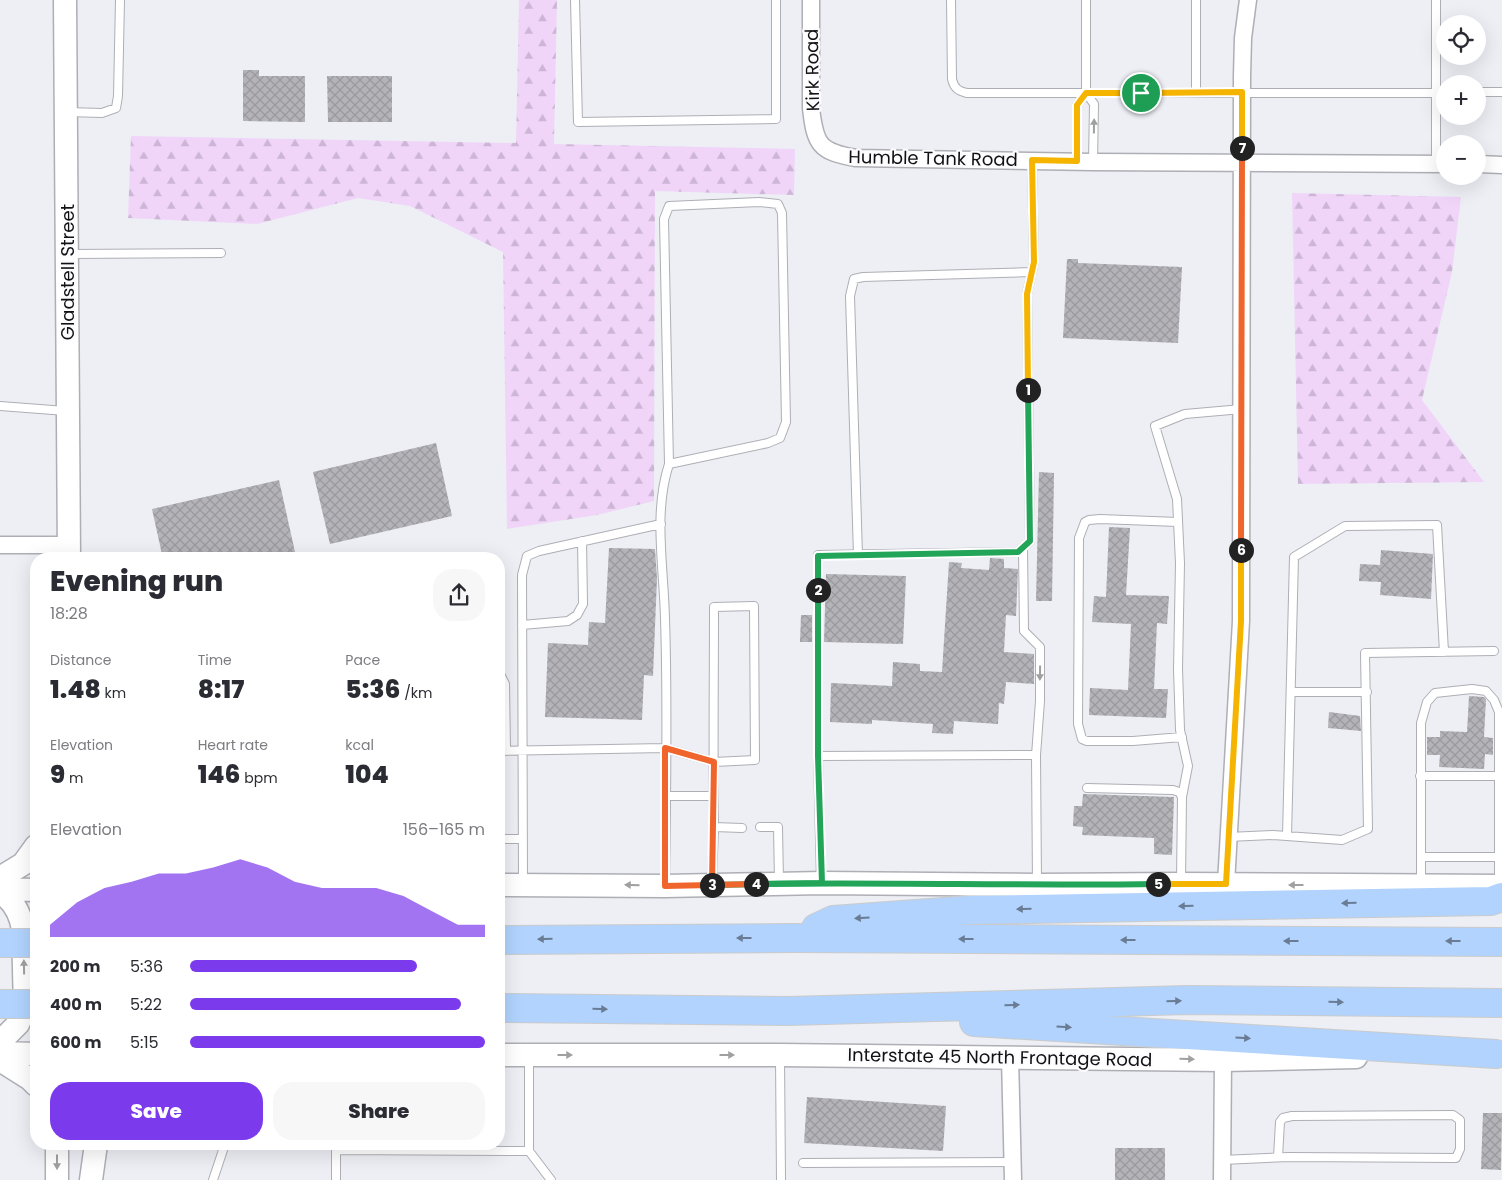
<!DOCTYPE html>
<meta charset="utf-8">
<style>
:root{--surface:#fff;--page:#f7f7f7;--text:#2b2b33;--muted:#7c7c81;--accent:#7c3aed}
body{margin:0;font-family:Poppins,sans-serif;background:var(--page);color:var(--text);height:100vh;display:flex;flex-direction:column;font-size:19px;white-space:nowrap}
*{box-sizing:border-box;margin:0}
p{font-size:16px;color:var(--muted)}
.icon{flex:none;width:28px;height:28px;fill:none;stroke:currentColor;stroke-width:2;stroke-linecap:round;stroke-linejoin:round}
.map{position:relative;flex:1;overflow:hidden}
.sheet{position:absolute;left:30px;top:552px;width:475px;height:598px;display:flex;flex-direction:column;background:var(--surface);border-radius:20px;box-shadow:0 5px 20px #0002}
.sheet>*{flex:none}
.fabs{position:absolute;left:1436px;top:15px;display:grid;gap:10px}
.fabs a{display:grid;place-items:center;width:50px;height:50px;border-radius:50%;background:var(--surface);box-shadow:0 5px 20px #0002;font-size:25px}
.pin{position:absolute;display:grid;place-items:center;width:42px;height:42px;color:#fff;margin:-21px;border:2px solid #fff;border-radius:50%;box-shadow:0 1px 5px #0007}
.km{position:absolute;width:25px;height:25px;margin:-12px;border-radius:50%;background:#222;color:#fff;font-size:14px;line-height:25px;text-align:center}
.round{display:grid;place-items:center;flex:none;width:52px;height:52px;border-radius:20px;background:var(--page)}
.overview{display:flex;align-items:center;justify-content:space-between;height:85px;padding:0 20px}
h1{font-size:28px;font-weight:800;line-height:38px}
.metrics{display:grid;grid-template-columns:repeat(3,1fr);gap:8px;height:85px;padding:5px 20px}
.metrics div{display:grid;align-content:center}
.metrics b{font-size:25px;font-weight:800}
.metrics small{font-size:14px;font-weight:400}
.metrics p{font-size:14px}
.chart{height:140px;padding:10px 20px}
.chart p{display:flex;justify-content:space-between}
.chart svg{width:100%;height:90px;margin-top:5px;fill:var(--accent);opacity:.7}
.action{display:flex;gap:10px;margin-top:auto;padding:10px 20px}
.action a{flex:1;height:58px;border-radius:20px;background:var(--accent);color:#fff;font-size:20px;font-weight:800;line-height:58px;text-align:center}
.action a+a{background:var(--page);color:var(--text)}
ul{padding:0 20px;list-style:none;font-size:16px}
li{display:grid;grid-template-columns:80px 60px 1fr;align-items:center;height:38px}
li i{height:12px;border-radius:6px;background:var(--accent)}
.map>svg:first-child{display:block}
</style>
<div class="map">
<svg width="1502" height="1180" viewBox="0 0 1502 1180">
<defs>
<pattern id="forest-firs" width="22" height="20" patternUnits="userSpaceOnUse" patternTransform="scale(1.25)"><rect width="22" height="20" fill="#f0d5f9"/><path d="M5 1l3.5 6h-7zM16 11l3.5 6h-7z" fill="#cdb6d5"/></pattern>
<pattern id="building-cross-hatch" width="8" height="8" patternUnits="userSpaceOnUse" patternTransform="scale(1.25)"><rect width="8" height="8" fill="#b4b3b8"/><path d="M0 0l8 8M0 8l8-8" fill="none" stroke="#9a999d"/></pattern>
</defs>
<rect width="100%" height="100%" fill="#edeff5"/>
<path fill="url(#forest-firs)" d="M519 0H557L554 144 795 149 794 195 655 191 654 501 597 515 507 529 503 252 410 206 358 198 257 224 128 218 131 136 516 143Z
M1292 193 1461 197 1452 272 1422 400 1484 482 1298 484Z"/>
<path fill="url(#building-cross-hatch)" d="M243 70H259V76H305V122L243 121Z
M327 76H392V122H328Z
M1067 259H1078V263L1182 267 1178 343 1063 338Z
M436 443 452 516 330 544 313 472Z
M1039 472 1054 473 1052 601H1036Z
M279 480 295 552 264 559H163L152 509Z
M1109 527 1130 528 1126 595 1169 596 1167 624 1157 623 1154 689H1168L1166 718 1089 715 1090 688 1128 690 1131 624 1092 622 1094 596 1106 597Z
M609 548 655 549 657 578 653 676 644 675 642 720 545 717 548 643 588 645 589 622 605 623Z
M1381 550 1433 554 1431 599 1380 595 1381 582 1359 581 1360 564 1380 565Z
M990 558 1004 559V568L1018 569 1016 616 1006 615 1004 652 1034 654V684L1006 682 1004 704 999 703 998 724 954 721 953 734 932 733 933 724 872 720V724L830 722 831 683 892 686 893 662 920 664V671L942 672 949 562 962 563 961 568 989 570Z
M826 574 906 576 903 644 824 642Z
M801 615H812V642H800Z
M1469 696 1484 697 1486 699 1484 737 1493 738V755L1485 754 1484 769 1439 767 1440 755H1427V737H1440V731L1467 732Z
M1329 712 1360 716 1361 731 1328 728Z
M1083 794 1174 797 1172 855 1154 854V838L1082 835 1083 827 1073 826 1074 806H1082Z
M807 1097 946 1106 943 1151 804 1143Z
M1483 1113H1502L1501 1170 1481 1169Z
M1115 1148H1165V1180H1115Z"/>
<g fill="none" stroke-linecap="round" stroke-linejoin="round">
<g stroke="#aeafb5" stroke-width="10">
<path id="lane" d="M575 0 578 122 776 119V0
M951 0 952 79C954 88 958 91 967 93H1445
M1086 0V93L1094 104 1093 162
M1196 0V92
M1478 92H1502
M67 112 102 113 116 108 118 96 120 0
M1077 161V105L1086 93
M1436 164V0
M69 254 221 253
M0 406 66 411
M1178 522 1100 519 1089 520 1085 522 1079 538 1078 724 1082 739 1087 741H1133L1182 737
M1023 548 1024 631 1040 647V701L1036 755
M858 555 850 296 854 279 863 277 1032 272
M522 625 568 621 577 615 583 604 582 541
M499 672 505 684 506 751
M1291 692H1367
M499 751 665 748 714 762 755 760 754 606 714 607C714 680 713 754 714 827
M818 756V555L1018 552 1030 541 1027 294 1034 262 1032 160
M1420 776H1499
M1087 788 1173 790 1179 792 1182 797 1181 882
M666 796H713
M1182 797 1188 766 1180 730 1178 669 1180 563 1177 499 1155 426 1185 414 1242 409
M760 827H778L779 882
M1287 836 1294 557 1345 526 1437 525 1444 652
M1228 837 1273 835 1342 840 1368 829 1365 653 1494 651
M499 839H523
M1422 857H1499
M821 881 818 756 1036 755 1037 883
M712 882 714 827 742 828
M523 883 522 575 527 556 539 551 661 524
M1421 884V723L1427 702 1435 693 1472 689 1486 691 1494 700 1499 712V884
M665 885C666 797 668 707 665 619 664 568 653 513 669 464L768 443 780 438 786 422 782 213 778 204 759 202 669 206 664 219 669 464
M529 1057V1151L551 1180
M780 1057 781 1180
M336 1150 529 1151
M1222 1160 1289 1157 1456 1158 1460 1149V1120L1453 1115 1292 1116 1283 1118 1280 1122 1278 1157
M803 1163 1013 1162
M213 1180 225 1144
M336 1180V1144"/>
</g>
<g stroke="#aeafb5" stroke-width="19">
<path id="street" d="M811 0V108C815 144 819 152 856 158L1093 162 1445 164
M1478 164 1502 165
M0 545H69
M1226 884 1241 621 1242 76 1243 38 1248 0
M1010 1057 1013 1180
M1222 1180 1223 1060"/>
</g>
<g stroke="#aeafb5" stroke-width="25">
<path id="secondary" d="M65 0 69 559
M0 878 23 864 36 846
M499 885 665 886 822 883 1037 885 1181 884 1502 886
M0 889 36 890
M0 893C14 900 20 913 23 929L25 1009 18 1024 0 1042
M0 1053 36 1054
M499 1055H780L1223 1060 1356 1057
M0 1060 30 1079 36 1085
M57 1144V1180
M91 1180 96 1144"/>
</g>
<g stroke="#cbcbcb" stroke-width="30">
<path id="highway" d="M816 928 833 920 971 910 1491 901 1502 897
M499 940 792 938 1502 942
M499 1008 788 1011 1188 1000 1502 1003
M974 1022 1496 1054"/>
</g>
<use href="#lane" stroke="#fff" stroke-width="8"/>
<use href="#street" stroke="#fff" stroke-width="16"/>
<use href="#secondary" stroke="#fff" stroke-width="22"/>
<use href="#highway" stroke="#b1d3fd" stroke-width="28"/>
<g stroke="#cbcbcb" stroke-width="30" stroke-linecap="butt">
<path id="highway-bridge" d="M0 943H36
M0 1004H36"/>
</g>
<use href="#highway-bridge" stroke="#b1d3fd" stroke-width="28"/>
</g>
<defs><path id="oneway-solid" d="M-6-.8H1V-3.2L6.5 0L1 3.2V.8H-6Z" transform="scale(1.25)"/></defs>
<g fill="#a0a0a1">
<use href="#oneway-solid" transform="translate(1094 126) rotate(-89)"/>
<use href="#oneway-solid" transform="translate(1040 673) rotate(91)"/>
<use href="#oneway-solid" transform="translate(632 885) rotate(-179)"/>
<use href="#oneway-solid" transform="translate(1296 885) rotate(-180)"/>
<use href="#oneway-solid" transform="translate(24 967) rotate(-91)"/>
<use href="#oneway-solid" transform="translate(565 1055)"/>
<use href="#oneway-solid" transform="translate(727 1055)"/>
<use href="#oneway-solid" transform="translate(1187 1059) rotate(1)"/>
<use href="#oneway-solid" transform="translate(57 1162) rotate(90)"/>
</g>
<g fill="#697c94">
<use href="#oneway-solid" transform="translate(1349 903) rotate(179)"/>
<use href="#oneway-solid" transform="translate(1186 906) rotate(179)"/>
<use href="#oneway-solid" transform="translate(1024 909) rotate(179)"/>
<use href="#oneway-solid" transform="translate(862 918) rotate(176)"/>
<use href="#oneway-solid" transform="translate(744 938) rotate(180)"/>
<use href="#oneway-solid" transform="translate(545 939) rotate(179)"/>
<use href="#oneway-solid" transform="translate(966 939) rotate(-180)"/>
<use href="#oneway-solid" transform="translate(1128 940) rotate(-180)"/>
<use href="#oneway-solid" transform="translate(1291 941) rotate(-180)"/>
<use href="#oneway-solid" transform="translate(1453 941) rotate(-180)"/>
<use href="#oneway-solid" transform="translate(1174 1001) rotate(-1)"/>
<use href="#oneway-solid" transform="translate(1336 1002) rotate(1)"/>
<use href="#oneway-solid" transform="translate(1012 1005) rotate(-1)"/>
<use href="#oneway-solid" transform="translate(600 1009) rotate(1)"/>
<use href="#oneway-solid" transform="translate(1064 1027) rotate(3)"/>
<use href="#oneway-solid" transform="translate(1243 1038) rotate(3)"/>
</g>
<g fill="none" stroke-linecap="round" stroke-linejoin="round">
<g stroke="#fff" stroke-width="10">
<path id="split-1" d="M1028 390 1027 294 1034 262 1032 160 1077 161V105L1086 93H1141"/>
</g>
<g stroke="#fff" stroke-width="10">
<path id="split-2" d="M818 590V556L1018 552 1030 541 1028 390"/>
</g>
<g stroke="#fff" stroke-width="10">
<path id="split-3" d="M712 885 822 883 818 756V590"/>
</g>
<g stroke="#fff" stroke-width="10">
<path id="split-4" d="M712 885 714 762 665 748V886L756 884"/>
</g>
<g stroke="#fff" stroke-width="10">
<path id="split-5" d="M756 884C890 882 1024 886 1158 884"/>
</g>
<g stroke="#fff" stroke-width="10">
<path id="split-6" d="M1158 884H1226L1241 621V550"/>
</g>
<g stroke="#fff" stroke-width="10">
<path id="split-7" d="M1241 550 1242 148"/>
</g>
<g stroke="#fff" stroke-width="10">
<path id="split-8" d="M1141 93 1242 92V148"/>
</g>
<use href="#split-1" stroke="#f5b400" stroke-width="6"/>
<use href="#split-2" stroke="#22a559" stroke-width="6"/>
<use href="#split-3" stroke="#22a559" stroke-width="6"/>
<use href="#split-4" stroke="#f0652b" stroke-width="6"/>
<use href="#split-5" stroke="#22a559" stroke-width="6"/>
<use href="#split-6" stroke="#f5b400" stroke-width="6"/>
<use href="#split-7" stroke="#f0652b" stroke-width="6"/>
<use href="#split-8" stroke="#f5b400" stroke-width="6"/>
</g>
<g text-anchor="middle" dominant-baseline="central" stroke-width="4.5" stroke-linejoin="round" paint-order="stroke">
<g font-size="18" fill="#111113" stroke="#fcfcff">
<text transform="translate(812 70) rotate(-91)">Kirk Road</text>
<text transform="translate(933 158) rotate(1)">Humble Tank Road</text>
<text transform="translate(67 272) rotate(-90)">Gladstell Street</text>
<text transform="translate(1000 1057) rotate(1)">Interstate 45 North Frontage Road</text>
</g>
</g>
</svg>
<div class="fabs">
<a><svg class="icon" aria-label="locate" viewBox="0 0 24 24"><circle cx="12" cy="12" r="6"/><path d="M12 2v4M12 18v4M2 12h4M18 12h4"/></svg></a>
<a>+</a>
<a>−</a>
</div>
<div class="pin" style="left:1141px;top:93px;background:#1e9e55"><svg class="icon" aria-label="arrive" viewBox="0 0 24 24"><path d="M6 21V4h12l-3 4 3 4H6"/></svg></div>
<b class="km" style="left:1028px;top:390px">1</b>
<b class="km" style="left:818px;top:590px">2</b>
<b class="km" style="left:712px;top:885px">3</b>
<b class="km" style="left:756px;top:884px">4</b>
<b class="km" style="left:1158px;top:884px">5</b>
<b class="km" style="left:1241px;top:550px">6</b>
<b class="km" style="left:1242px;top:148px">7</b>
<section class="sheet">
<div class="overview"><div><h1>Evening run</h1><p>18:28</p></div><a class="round"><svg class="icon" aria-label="share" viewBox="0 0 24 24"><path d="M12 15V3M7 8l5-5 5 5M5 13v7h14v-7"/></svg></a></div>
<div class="metrics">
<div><p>Distance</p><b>1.48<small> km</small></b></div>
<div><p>Time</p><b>8:17</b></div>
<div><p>Pace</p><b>5:36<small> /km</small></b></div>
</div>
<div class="metrics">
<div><p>Elevation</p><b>9<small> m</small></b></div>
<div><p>Heart rate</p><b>146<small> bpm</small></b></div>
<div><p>kcal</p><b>104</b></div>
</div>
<div class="chart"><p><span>Elevation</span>156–165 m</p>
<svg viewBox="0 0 160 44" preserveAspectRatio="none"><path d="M0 44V38L10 27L20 20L30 17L40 13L50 13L60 10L70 6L80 10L90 17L100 20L110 20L120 20L130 24L140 31L150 38L160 38V44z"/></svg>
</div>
<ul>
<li><b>200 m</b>5:36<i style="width:77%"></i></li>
<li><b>400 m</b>5:22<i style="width:92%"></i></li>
<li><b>600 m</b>5:15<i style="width:100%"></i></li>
</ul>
<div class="action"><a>Save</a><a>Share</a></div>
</section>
</div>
